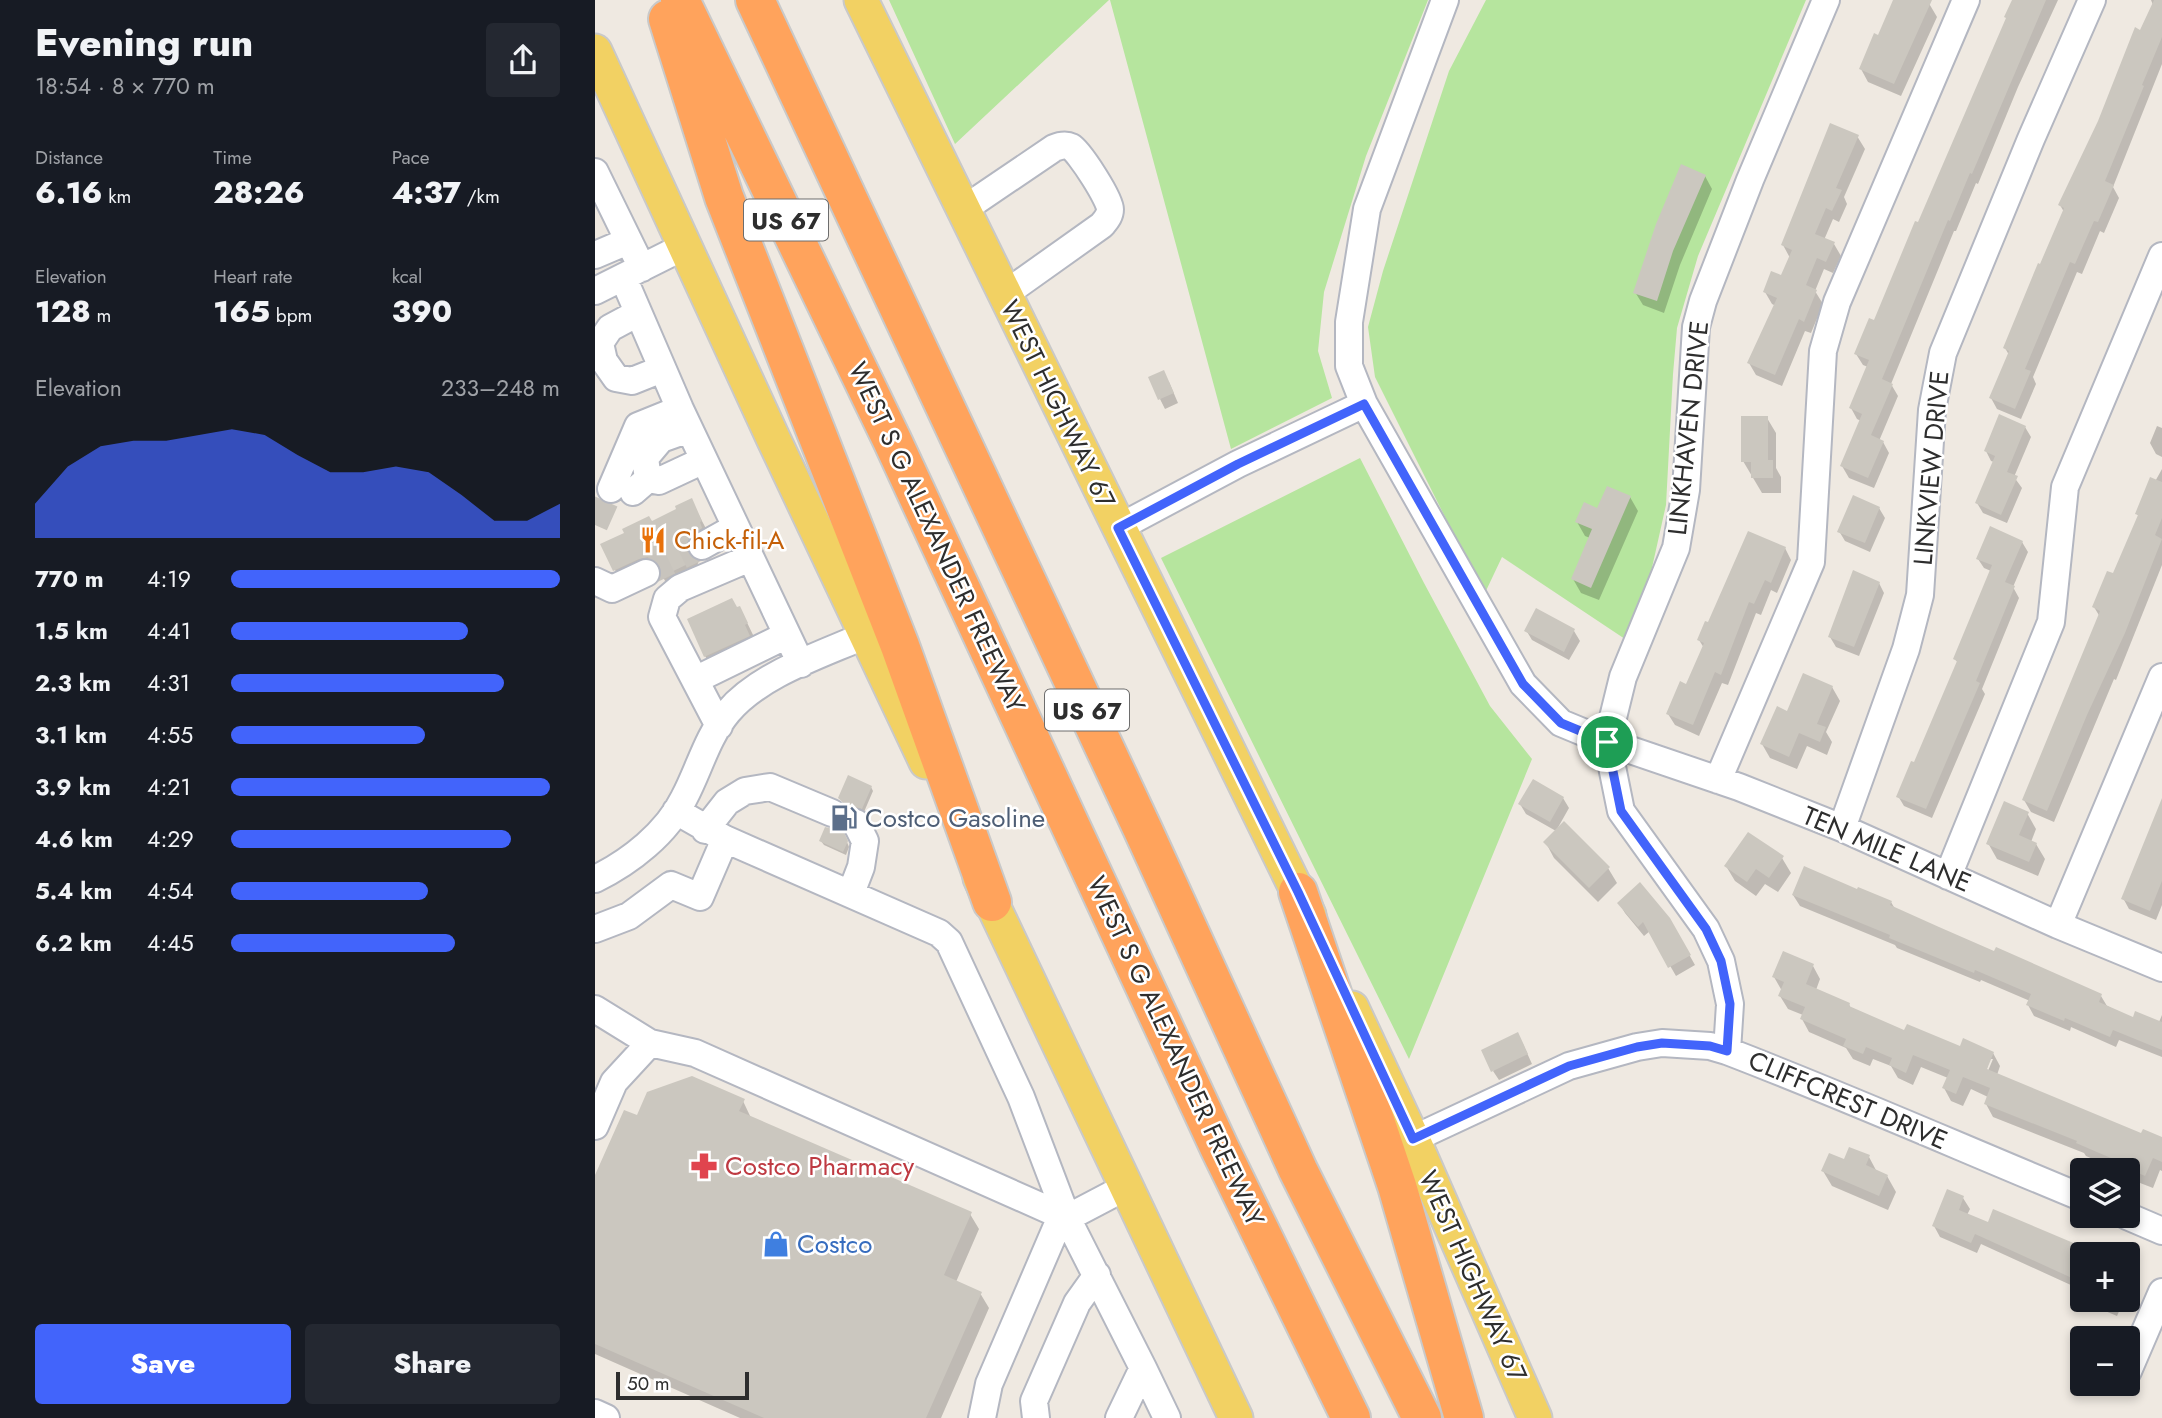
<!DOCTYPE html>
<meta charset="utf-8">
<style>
:root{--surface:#171b24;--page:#242831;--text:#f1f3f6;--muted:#9ea1a6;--accent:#4264fb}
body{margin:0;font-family:Jost,sans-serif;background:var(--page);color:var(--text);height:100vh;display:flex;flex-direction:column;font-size:26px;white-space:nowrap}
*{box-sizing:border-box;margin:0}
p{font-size:23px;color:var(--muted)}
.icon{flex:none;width:38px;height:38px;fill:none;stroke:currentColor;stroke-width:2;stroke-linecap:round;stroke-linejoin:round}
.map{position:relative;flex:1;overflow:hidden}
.drawer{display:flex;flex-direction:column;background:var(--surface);width:595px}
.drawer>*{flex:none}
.fabs{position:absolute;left:1475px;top:1158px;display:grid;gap:14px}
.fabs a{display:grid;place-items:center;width:70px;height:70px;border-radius:7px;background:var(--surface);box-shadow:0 4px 10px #0003;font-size:35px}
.scale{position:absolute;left:21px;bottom:18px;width:133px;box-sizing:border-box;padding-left:7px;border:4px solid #2e2e2e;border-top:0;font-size:19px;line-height:24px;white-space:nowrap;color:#2e2e2e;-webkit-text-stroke:5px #fff;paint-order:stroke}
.pin{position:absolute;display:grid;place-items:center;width:60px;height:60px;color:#fff;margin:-30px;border:4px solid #fff;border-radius:50%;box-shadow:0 2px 7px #0007}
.round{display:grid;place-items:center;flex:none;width:74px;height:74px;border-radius:7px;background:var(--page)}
.summary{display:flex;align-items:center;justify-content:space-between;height:119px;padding:0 35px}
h1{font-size:38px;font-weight:800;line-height:52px}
.figures{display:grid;grid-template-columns:repeat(3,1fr);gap:10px;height:119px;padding:7px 35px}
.figures div{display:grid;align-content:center}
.figures b{font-size:30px;font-weight:800}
.figures small{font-size:19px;font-weight:400}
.figures p{font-size:19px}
.chart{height:196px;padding:14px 35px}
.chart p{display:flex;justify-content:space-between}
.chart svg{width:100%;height:126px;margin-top:7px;fill:var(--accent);opacity:.7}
.cta{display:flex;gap:14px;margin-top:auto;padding:14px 35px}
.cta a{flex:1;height:80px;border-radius:7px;background:var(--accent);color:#fff;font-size:28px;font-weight:800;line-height:80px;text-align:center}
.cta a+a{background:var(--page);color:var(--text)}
ul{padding:0 35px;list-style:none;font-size:23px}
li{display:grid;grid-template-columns:112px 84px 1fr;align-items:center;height:52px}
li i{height:18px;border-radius:9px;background:var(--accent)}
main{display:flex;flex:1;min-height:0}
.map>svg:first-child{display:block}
</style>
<main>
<section class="drawer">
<div class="summary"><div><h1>Evening run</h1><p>18:54 · 8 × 770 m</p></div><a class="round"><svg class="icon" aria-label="share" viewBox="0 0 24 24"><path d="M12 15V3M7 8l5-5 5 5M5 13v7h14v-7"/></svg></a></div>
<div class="figures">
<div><p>Distance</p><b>6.16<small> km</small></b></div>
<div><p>Time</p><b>28:26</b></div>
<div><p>Pace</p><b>4:37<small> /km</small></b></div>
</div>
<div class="figures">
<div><p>Elevation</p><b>128<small> m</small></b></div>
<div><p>Heart rate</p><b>165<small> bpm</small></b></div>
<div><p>kcal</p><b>390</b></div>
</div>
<div class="chart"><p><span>Elevation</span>233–248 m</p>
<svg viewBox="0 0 160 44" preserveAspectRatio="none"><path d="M0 44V32L10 19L20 12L30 10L40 10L50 8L60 6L70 8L80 15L90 21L100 21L110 19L120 21L130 29L140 38L150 38L160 32V44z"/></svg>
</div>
<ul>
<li><b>770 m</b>4:19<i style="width:100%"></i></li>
<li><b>1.5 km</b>4:41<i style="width:72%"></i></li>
<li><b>2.3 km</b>4:31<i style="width:83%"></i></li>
<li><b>3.1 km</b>4:55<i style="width:59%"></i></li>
<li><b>3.9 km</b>4:21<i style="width:97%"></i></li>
<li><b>4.6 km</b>4:29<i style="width:85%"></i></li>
<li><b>5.4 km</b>4:54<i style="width:60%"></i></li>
<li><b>6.2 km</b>4:45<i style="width:68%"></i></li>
</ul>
<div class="cta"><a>Save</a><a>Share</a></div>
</section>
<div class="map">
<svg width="1567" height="1418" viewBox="0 0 1567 1418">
<rect width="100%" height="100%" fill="#efe9e1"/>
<path fill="#b6e59e" d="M294 0H514L360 144Z
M515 0H833L771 156 729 292 723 351 737 398 636 449Z
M891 0H1211L1103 256 1082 328 1078 374 1071 505 1054 581 1030 639 907 557 889 595 780 377 773 327 788 271 854 71Z
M765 458 829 583 895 706 937 759 814 1059 566 558Z"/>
<path fill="#0003" fill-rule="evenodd" d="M1300 0H1332L1342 17 1306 96 1273 82 1266 69 1284 37Z
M1419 0H1463L1423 87 1383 184 1381 183 1361 231H1359L1296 384 1303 396 1284 441 1288 442 1294 453 1279 488 1254 478 1247 466 1266 421 1262 419 1256 408 1273 367 1268 365 1261 354 1280 322 1324 224 1412 19Z
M1556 0H1567V64L1518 187 1524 198 1509 233 1505 231 1487 274 1482 272 1438 377 1441 384 1426 419 1402 409 1396 398 1414 355 1410 348 1469 212 1465 205 1558 5Z
M1262 136 1270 149 1249 197 1252 204 1244 222 1238 219 1229 240 1239 244 1246 256 1238 273 1229 269 1220 291 1228 304 1216 333 1210 331 1187 386 1161 375 1154 363 1181 306 1177 304 1170 292 1187 277 1195 258 1188 245Z
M1110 176 1117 189 1085 265 1069 313 1048 305 1040 292Z
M574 382 583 403 570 409 565 399Z
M1172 418 1181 433V468L1186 477V493H1167L1148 461Z
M1562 426 1567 428V457L1561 454 1555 443Z
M1430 427 1436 437 1419 477 1427 488 1412 523 1388 513 1382 503 1399 462 1396 461 1391 451Z
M1567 469V565L1521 680 1519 679 1459 822 1436 812 1429 800 1505 617 1499 607 1519 575 1544 517 1542 514Z
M1035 497 1043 511 1004 600 986 593 978 579 995 538 990 536 982 522 1003 510Z
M96 500 118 542 105 558 102 566 79 597 69 579 66 578 56 579 31 591 7 545 84 510Z
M1284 508 1290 518 1275 552 1250 541 1244 531Z
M1427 542 1433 552 1418 587 1424 598 1387 689 1390 694 1337 818 1309 806 1303 796 1319 765 1363 663 1360 659 1396 571 1389 568 1383 559Z
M1190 548 1196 560 1182 593 1176 590 1166 615 1161 613 1133 685 1127 683 1104 736 1080 725 1073 714 1092 686 1109 648 1104 640 1114 624Z
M1284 583 1289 593 1264 656 1241 647 1235 637Z
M145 608 160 639 119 671 110 656Z
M931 630 979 631 985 641 974 660 937 640Z
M1237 687 1245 701 1231 732 1237 742 1232 755 1212 746 1202 769 1175 758 1167 744 1193 713Z
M276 787 278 791 269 812 264 811 256 814 245 798Z
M968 798 974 808 961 831 931 814 925 804Z
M1567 803V905L1561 920 1534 909 1528 898Z
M1432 813 1441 829 1436 842 1441 844 1450 859 1443 876 1402 859 1393 843Z
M238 830 248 832 254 847 251 855 229 845 226 841Z
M951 843 1013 868 1022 883 1003 902 959 858Z
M1187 858 1196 873 1183 892 1170 884 1161 896 1140 881 1131 866Z
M1263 891 1296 902 1300 909 1344 929 1506 996 1512 1006 1539 1019 1564 1022 1567 1015V1057L1524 1040 1521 1047 1476 1027 1475 1031 1439 1016 1433 1005 1435 1001 1386 980 1385 982 1302 948 1300 945 1205 906 1198 895Z
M1024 903 1074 919 1100 965 1081 976 1055 931 1049 936 1030 913Z
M1218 966 1225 979 1221 990 1254 1004 1256 1009 1310 1032 1366 1049 1398 1053 1405 1066 1402 1075 1547 1135 1567 1139V1171L1565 1170 1558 1188 1540 1181 1537 1176 1533 1174V1171H1525L1491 1156 1489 1153 1398 1117 1391 1104 1393 1097 1376 1089 1368 1106 1356 1101 1349 1088 1353 1078 1326 1067 1318 1085 1303 1078 1296 1066 1278 1059 1275 1066 1258 1059 1251 1048 1214 1032 1207 1019 1208 1015 1193 1009 1185 996 1187 991 1179 977ZM1394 1059H1398L1390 1078Z
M928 1044 937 1064 904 1080 898 1071Z
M148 1101 156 1118 375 1214 384 1229 361 1282 385 1293 394 1308 346 1418H145L0 1354V1180L43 1118Z
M1274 1157 1282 1172 1292 1176 1301 1192 1293 1210 1237 1186 1228 1171 1250 1161Z
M1368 1198 1375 1209 1372 1215 1394 1225 1399 1211 1493 1251 1494 1249 1508 1255H1488V1300H1529L1522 1316 1484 1300 1477 1288 1478 1286 1386 1244 1382 1253 1345 1237 1339 1226Z"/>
<path fill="#cbc7bf" d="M1298 0H1337L1299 84 1264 69 1279 33 1283 35Z
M1417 0H1451L1377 174 1375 173 1355 221 1353 220 1287 379 1298 384 1276 435 1289 441 1273 478 1245 466 1267 414 1254 408 1274 360 1259 354 1274 318 1279 320 1320 221 1323 222 1411 18 1409 17Z
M1559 0H1567V37L1547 85 1549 86 1510 181 1519 185 1503 222 1499 221 1480 264 1475 262 1430 369 1436 371 1420 409 1394 398 1414 351 1408 348 1443 263 1445 264 1469 208 1463 205 1503 121 1540 27 1545 30Z
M1235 123 1264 135 1241 188 1247 190 1237 211 1231 208 1220 234 1240 242 1231 262 1222 258 1211 285 1222 290 1209 322 1204 319 1180 375 1152 363 1182 298 1168 292 1176 271 1186 275 1197 250 1186 245Z
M1086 164 1111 175 1078 251 1062 301 1038 293 1061 224Z
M569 370 579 393 563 400 553 377Z
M1404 414 1431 426 1412 472 1423 476 1406 515 1380 503 1400 456 1389 451Z
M1146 416H1173V460H1178V478H1156V462H1146Z
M1555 477 1567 482V518L1560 535 1567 539 1530 633 1492 715 1452 811 1427 800 1505 611 1497 607 1512 571 1518 573 1543 515 1540 514Z
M1012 486 1036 496 996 588 976 579 997 529 980 522 989 502 1002 508Z
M1258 495 1285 507 1270 543 1242 532Z
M97 498 107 521 105 522 107 528 94 537 91 545 94 554 101 560 66 577 65 566 60 561 53 557 44 559 18 571 5 544 29 533 27 529 54 516 57 521 81 509 80 506Z
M1395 526 1428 541 1410 582 1420 586 1381 681 1385 683 1331 809 1301 797 1316 761 1319 762 1362 661 1358 659 1397 565 1381 559Z
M1153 531 1191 547 1176 583 1170 580 1159 604 1154 602 1126 675 1120 672 1098 725 1071 714 1085 681 1091 684 1109 643 1102 640 1110 621 1113 622Z
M1258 570 1285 582 1259 647 1233 637Z
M137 598 142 607 145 606 153 623 150 625 155 636 109 657 92 619Z
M941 608 980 629 969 652 929 631Z
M1208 673 1238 686 1222 724 1231 727 1225 742 1204 733 1194 757 1165 744 1182 706 1192 711Z
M253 775 277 786 267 809 261 807 252 810 249 803 243 798Z
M938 779 969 797 955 822 923 804Z
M1567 798V881L1555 911 1526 899Z
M1409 801 1434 812 1424 835 1442 843 1434 862 1391 844Z
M969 821 1015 867 994 888 948 842Z
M246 826 253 841 248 852 224 841 230 827 238 829Z
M1153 832 1189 856 1174 878 1161 869 1152 882 1129 866Z
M1209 866 1262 889 1263 887 1297 901 1295 905 1344 927 1399 951 1401 947 1507 994 1504 1002 1538 1017 1540 1011 1567 1022V1050L1518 1030 1515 1037 1470 1018 1469 1021 1431 1005 1436 994 1380 970 1379 973 1333 954 1294 938 1295 935 1197 895Z
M1045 882 1075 918 1096 955 1073 968 1048 922 1043 927 1022 903Z
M1188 951 1219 964 1211 984 1255 1003 1254 1006 1309 1030 1312 1024 1365 1046 1368 1038 1399 1052 1392 1069 1546 1133 1548 1129 1567 1137V1162L1558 1158 1550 1176 1531 1168 1532 1165 1481 1143 1482 1141 1389 1104 1395 1088 1368 1077 1361 1094 1347 1088 1355 1070 1318 1055 1311 1073 1294 1065 1297 1058 1271 1047 1268 1054 1248 1046 1251 1039 1205 1019 1210 1007 1183 996 1189 982 1177 977Z
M923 1032 933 1054 896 1072 886 1050Z
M97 1076 150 1099 144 1111 377 1212 349 1275 387 1292 331 1418H169L0 1344V1175L29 1110 42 1115 52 1092Z
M1254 1147 1275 1155 1271 1165 1293 1175 1284 1196 1226 1171 1234 1153 1249 1159Z
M1352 1189 1369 1196 1364 1210 1393 1222 1398 1209 1488 1247V1283L1380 1234 1376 1243 1337 1226Z"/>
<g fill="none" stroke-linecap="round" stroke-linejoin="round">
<path stroke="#c8c4bd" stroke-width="26" stroke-dasharray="26 13" stroke-linecap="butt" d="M0 525 16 489
M51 573 107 546"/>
<g stroke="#b4b7c1" stroke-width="30">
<path id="minor" d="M850 0 772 209 754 322V366L769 404 928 684 966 723 1012 742 1144 787 1247 828 1463 925 1567 968
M0 172 47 268
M369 209 459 148C464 146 470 144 476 147 484 151 516 201 515 209 515 216 511 220 507 225L410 294
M0 255 33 241
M28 277 85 409 206 664
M0 291 90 246
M43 313 15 328 5 343 9 361 21 378 37 381 67 369
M53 479 64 481 109 460
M16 489 43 426 85 409
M38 492 53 479 50 458 66 439 94 429
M523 528 643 464 769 404
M107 546 141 527
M0 581 17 589 51 573
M100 680 192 635
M124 726 67 617 72 599 85 588 155 558
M1123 780 1216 562 1228 351 1242 302 1371 0
M81 811 130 839 344 933 354 942 426 1097 472 1218 548 1368 524 1418
M1247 828 1311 649 1325 595 1337 410 1348 353 1436 139 1497 0
M110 830 132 802 150 791 175 787 237 813
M1353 876 1456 622 1470 487 1567 256
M0 879C35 862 72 833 89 798 104 770 112 737 133 712 165 674 226 655 271 635
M256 893 266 867 270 841 261 823
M1463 925 1567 677
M0 929 34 916 76 885 105 897 130 839
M0 1009 55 1043 100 1053 472 1218
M1132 1051 1135 1004 1126 961 1111 929 1026 811 1012 742 1028 677 1081 548 1091 490 1101 327 1108 301 1155 180 1231 0
M0 1126 19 1082 55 1043
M818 1139 974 1066 1042 1047 1067 1043 1115 1046 1132 1051C1252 1097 1369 1149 1488 1198
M1532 1216 1567 1231
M548 1368 572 1418
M1533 1371 1567 1292
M0 1413 11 1418
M387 1418 394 1384 462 1226 472 1218 531 1187
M441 1418 439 1401 482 1303 502 1275"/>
</g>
<g stroke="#c9c9c9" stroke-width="37">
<path id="major" d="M266 0 714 915
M0 51 178 438 331 762
M385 878 641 1418
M757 1008 818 1139 940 1418"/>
</g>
<g stroke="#c9c9c9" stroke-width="42">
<path id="highway" d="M85 0 297 440 625 1149 756 1418
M160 0 548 830 703 1170 827 1418
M73 19 129 197 305 646 397 902
M703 892 802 1186 869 1418"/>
</g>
<use href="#minor" stroke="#fff" stroke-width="26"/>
<use href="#major" stroke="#f2d163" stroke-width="33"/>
<use href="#highway" stroke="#ffa35c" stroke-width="38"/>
</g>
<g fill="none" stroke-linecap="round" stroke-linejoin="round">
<g stroke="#fff" stroke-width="14">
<path id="route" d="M769 404 928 684 966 723 1012 742 1026 811 1111 929 1126 961 1135 1004 1132 1051 1115 1046 1067 1043 1042 1047 974 1066 818 1139 703 892 523 528 643 464Z"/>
</g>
<use href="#route" stroke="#4264fb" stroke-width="9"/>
</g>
<defs>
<g id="restaurant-bare" transform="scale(2.1)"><path d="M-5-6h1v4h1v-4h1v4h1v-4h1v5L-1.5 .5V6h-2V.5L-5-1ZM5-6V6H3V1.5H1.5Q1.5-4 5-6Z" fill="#e8710a" stroke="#fff" stroke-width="2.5" paint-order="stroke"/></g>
<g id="fuel-bare" transform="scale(2.1)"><path d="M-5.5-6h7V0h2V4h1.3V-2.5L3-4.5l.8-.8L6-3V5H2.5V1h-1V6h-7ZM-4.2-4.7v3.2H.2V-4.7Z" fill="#5c6f8a" stroke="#fff" stroke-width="2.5" paint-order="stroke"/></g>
<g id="pharmacy-bare" transform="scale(2.1)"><path d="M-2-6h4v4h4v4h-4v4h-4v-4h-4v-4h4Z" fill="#e0444e" stroke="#fff" stroke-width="2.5" paint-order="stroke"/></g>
<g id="shop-bare" transform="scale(2.1)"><path d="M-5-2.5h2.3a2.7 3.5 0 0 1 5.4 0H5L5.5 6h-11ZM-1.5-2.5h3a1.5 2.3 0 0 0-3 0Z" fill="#3f7fe0" stroke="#fff" stroke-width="2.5" paint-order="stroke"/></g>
</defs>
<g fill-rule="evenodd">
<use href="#restaurant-bare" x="58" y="540"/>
<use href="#fuel-bare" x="249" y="818"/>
<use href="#pharmacy-bare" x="109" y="1166"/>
<use href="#shop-bare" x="181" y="1244"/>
</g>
<g text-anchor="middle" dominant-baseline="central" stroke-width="5" stroke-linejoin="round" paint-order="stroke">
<g fill="#fff" stroke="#6d6d6d" stroke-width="2">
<rect x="149" y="199.5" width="84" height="41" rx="5"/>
<rect x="450" y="689.5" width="84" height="41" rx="5"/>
</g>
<g font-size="24" font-weight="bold" fill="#2e2e2e">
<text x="191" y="220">US 67</text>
<text x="492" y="710">US 67</text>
</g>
<g font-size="26" fill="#2e2e2e" stroke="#fff">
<text transform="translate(463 404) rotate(64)">WEST HIGHWAY 67</text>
<text transform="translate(1093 428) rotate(-84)">LINKHAVEN DRIVE</text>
<text transform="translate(1336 468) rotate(-85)">LINKVIEW DRIVE</text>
<text transform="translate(342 537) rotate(65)">WEST S G ALEXANDER FREEWAY</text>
<text transform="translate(1292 849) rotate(23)">TEN MILE LANE</text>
<text transform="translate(581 1051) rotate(65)">WEST S G ALEXANDER FREEWAY</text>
<text transform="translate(1253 1100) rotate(23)">CLIFFCREST DRIVE</text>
<text transform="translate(878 1276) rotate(66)">WEST HIGHWAY 67</text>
</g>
<g font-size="26" fill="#c56008" stroke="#fff" text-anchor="start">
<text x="79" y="540">Chick-fil-A</text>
</g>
<g font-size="26" fill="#4e5e75" stroke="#fff" text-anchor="start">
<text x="270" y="818">Costco Gasoline</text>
</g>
<g font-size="26" fill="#be3a42" stroke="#fff" text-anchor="start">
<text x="130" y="1166">Costco Pharmacy</text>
</g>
<g font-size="26" fill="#366cbe" stroke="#fff" text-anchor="start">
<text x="202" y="1244">Costco</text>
</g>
</g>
</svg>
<div class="fabs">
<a><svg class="icon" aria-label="layers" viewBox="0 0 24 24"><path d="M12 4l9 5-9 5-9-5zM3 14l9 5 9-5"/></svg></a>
<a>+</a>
<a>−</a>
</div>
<div class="scale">50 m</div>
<div class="pin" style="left:1012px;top:742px;background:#1e9e55"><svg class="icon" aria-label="arrive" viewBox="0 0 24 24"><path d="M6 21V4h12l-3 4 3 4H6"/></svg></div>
</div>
</main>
